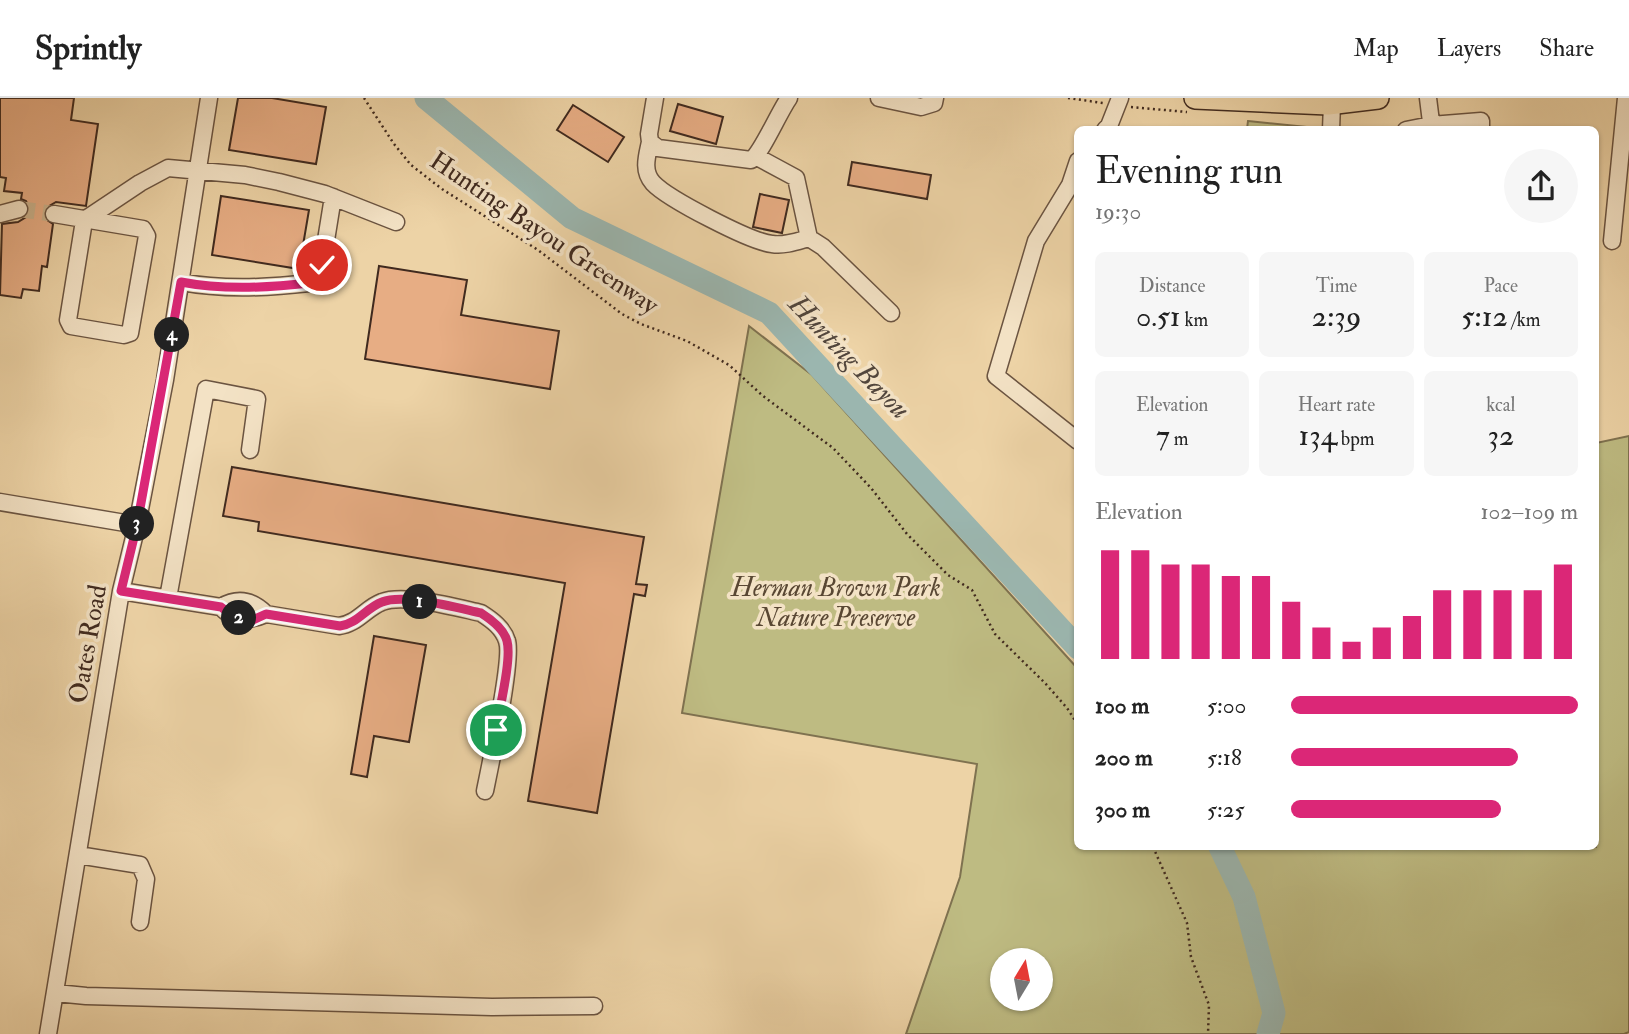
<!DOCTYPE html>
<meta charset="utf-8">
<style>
:root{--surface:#fff;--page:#f6f6f6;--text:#222;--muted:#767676;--line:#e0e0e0;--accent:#db2777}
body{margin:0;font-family:"IM FELL Double Pica",serif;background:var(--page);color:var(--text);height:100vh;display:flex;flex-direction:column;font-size:26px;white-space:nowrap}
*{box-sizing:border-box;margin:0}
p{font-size:23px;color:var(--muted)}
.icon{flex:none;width:38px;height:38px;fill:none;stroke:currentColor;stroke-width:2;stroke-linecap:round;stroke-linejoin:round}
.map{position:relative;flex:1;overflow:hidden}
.sheet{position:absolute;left:1074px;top:28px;width:525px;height:724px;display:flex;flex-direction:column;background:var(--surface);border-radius:10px;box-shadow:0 2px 5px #0004}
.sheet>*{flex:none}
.needle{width:46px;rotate:10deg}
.buttons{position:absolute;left:990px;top:850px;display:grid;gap:14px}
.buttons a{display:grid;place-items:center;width:63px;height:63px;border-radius:50%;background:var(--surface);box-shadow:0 2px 5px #0004;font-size:35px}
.pin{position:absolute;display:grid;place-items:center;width:60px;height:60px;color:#fff;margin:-30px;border:4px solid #fff;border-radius:50%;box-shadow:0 2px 7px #0007}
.km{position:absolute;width:35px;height:35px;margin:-18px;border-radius:50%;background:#222;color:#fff;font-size:19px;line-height:35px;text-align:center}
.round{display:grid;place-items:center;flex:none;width:74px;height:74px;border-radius:37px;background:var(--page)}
.headline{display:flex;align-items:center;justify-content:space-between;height:119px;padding:0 21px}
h1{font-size:38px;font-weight:600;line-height:52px}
.metrics{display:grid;grid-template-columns:repeat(3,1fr);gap:10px;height:119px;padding:7px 21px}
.metrics div{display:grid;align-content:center;border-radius:10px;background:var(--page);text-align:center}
.metrics b{font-size:30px;font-weight:600}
.metrics small{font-size:19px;font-weight:400}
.metrics p{font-size:19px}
.chart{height:196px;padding:14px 21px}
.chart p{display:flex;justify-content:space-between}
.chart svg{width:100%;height:126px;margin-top:7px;stroke:var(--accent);stroke-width:6}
ul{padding:0 21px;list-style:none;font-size:23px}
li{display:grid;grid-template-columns:112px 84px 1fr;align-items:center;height:52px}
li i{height:18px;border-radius:9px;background:var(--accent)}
header{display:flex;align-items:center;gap:42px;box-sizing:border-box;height:98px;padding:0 35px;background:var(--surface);border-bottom:2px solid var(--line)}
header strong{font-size:33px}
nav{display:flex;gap:38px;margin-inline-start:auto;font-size:24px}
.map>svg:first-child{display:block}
</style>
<header>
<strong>Sprintly</strong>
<nav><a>Map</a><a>Layers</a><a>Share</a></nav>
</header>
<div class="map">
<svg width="1629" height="936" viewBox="0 0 1629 936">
<rect width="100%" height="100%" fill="#edd3a6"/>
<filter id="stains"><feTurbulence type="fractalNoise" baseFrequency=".00286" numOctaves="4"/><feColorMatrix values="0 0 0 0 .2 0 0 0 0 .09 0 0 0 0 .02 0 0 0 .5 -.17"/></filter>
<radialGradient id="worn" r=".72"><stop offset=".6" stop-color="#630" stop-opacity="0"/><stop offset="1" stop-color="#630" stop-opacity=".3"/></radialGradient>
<path fill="#bebb82" stroke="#7f7250" stroke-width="2" fill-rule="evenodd" d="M1248 23 1308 29 1307 32 1247 31Z
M749 228 812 277 1078 571V749H1596V345L1629 338V934L1624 936H906L960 779 977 666 682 615ZM1003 863H1041V901H1003Z"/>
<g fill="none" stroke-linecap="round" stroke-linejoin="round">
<path stroke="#9bb6af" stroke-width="23" d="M426 0 572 120 769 215 1078 550
M1220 749 1244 799 1274 915 1268 936"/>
</g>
<path fill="#e7ad84" stroke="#402a1f" stroke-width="2" d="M0 0H74L71 22 98 26 86 108 56 104 46 110 44 120 53 126 47 169 42 168 39 193 23 191 21 200 0 197 2 126 18 124 26 119 29 109 26 103 21 101 22 95 4 93 6 80 0 79Z
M238 0H272L326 9 316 66 229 52Z
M678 6 723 19 716 46 670 33Z
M573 7 624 39 608 64 557 32Z
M852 64 931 77 927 101 848 87Z
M760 96 789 102 782 135 753 129Z
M221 98 309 112 299 171 212 157Z
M379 168 467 182 461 217 559 233 550 291 365 261Z
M232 369 644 439 636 486 647 487 645 498 634 496 597 715 528 703 565 485 258 433 259 424 223 418Z
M374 538 426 547 409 644 374 638 367 679 351 676Z"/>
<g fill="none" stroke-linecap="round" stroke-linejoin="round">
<path stroke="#cab18b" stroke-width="16" stroke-dasharray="16 8" stroke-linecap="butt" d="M19 111 54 116"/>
<g stroke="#6b5441" stroke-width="19">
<path id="minor" d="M655 0 649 36 650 44 658 50 751 62C761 56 779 14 789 0
M879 0 921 9 934 5 935 0
M1428 0 1432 32
M1105 32 1109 28 1120 0
M1331 32 1332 6
M1406 32 1431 27 1481 23V32
M650 44C647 58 642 73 653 85 668 101 751 144 772 146 785 148 798 143 809 140L823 149 891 215
M757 59 796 80 809 140
M1078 63 1070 87 1036 143 996 278 1078 343
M0 116 19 111
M54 116 143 131 147 138 130 235 124 237 71 228 68 222 83 129 86 121 140 85 168 70 245 77 279 84 325 96 396 124
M1612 143 1626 0
M181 184C222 192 267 190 309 185L322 167 333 99
M0 404 137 427
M121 493 221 509C234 523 250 523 266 516 252 502 238 499 221 509
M168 500 206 291 257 301 250 352
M266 516 339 528C357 526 366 510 382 504 404 495 458 510 481 515 492 522 503 530 507 543 513 560 490 668 485 693
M78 757 140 767 146 781 140 824
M56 895 86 898 492 909 594 908
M48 936 121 493 137 427 165 282 209 0"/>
</g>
<g stroke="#402a1f" stroke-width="24">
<path id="major" d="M1195 0 1328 6 1378 0"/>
</g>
<path stroke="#402a1f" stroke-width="2.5" stroke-dasharray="2 3.5" stroke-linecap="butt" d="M364 0 394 46 411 67 442 91 538 152 622 216 641 226 687 243 729 267 763 298 833 350 871 390 907 436 948 477 972 492 995 536 1045 585 1067 610 1078 627
M1068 0 1103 5
M1131 9 1187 14
M1153 749 1187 825 1191 859 1209 907 1208 936"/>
<use href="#minor" stroke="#f3e2c5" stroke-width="16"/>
<use href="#major" stroke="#edd3a6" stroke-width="21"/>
</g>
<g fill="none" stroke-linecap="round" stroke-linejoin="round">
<g stroke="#fff" stroke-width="14">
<path id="route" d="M322 167 309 185C267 190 222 192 181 184L137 427 121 493 221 509 233 518 253 522 266 516 340 528C357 526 366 510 382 504 404 495 458 510 481 515 492 522 504 531 507 543 512 561 499 612 496 632"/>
</g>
<use href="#route" stroke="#db2777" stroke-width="9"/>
</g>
<g text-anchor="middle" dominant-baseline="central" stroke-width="7" stroke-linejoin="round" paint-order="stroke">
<g font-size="26" fill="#402a1f" stroke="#f3e2c5">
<text transform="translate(544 135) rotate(34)">Hunting Bayou Greenway</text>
<text transform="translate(88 546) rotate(-80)">Oates Road</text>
</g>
<g font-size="26" font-style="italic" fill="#594733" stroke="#f3e2c5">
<text x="836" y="490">Herman Brown Park<tspan x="836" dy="30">Nature Preserve</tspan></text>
</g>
<g font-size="28" font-style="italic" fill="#52463c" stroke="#f3e2c5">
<text transform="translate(849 259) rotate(46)">Hunting Bayou</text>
</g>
</g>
<rect width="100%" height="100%" filter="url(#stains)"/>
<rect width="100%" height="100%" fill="url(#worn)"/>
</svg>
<div class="buttons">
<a><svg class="needle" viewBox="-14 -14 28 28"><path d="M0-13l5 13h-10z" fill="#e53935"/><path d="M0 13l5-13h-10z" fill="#767676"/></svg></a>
</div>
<div class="pin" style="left:496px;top:632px;background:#1e9e55"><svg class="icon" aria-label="arrive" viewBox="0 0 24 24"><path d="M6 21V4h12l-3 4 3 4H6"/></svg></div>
<div class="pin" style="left:322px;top:167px;background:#d93025"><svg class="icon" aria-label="check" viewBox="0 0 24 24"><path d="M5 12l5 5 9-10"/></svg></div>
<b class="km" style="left:420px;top:504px">1</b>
<b class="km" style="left:239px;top:520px">2</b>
<b class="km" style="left:137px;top:426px">3</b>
<b class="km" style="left:172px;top:237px">4</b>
<section class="sheet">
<div class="headline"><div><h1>Evening run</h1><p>19:30</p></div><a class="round"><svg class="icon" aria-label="share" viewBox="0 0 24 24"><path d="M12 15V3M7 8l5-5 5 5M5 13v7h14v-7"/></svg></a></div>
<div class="metrics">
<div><p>Distance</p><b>0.51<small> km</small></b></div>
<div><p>Time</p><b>2:39</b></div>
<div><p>Pace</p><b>5:12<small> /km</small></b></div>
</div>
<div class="metrics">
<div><p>Elevation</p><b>7<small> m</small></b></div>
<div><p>Heart rate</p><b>134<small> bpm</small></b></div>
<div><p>kcal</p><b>32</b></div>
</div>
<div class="chart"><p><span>Elevation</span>102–109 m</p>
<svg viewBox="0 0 160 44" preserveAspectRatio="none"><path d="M5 44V6M15 44V6M25 44V11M35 44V11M45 44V15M55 44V15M65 44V24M75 44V33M85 44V38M95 44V33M105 44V29M115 44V20M125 44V20M135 44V20M145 44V20M155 44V11"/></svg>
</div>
<ul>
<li><b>100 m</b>5:00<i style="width:100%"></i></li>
<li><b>200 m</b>5:18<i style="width:79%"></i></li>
<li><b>300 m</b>5:25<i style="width:73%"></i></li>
</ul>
</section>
</div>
